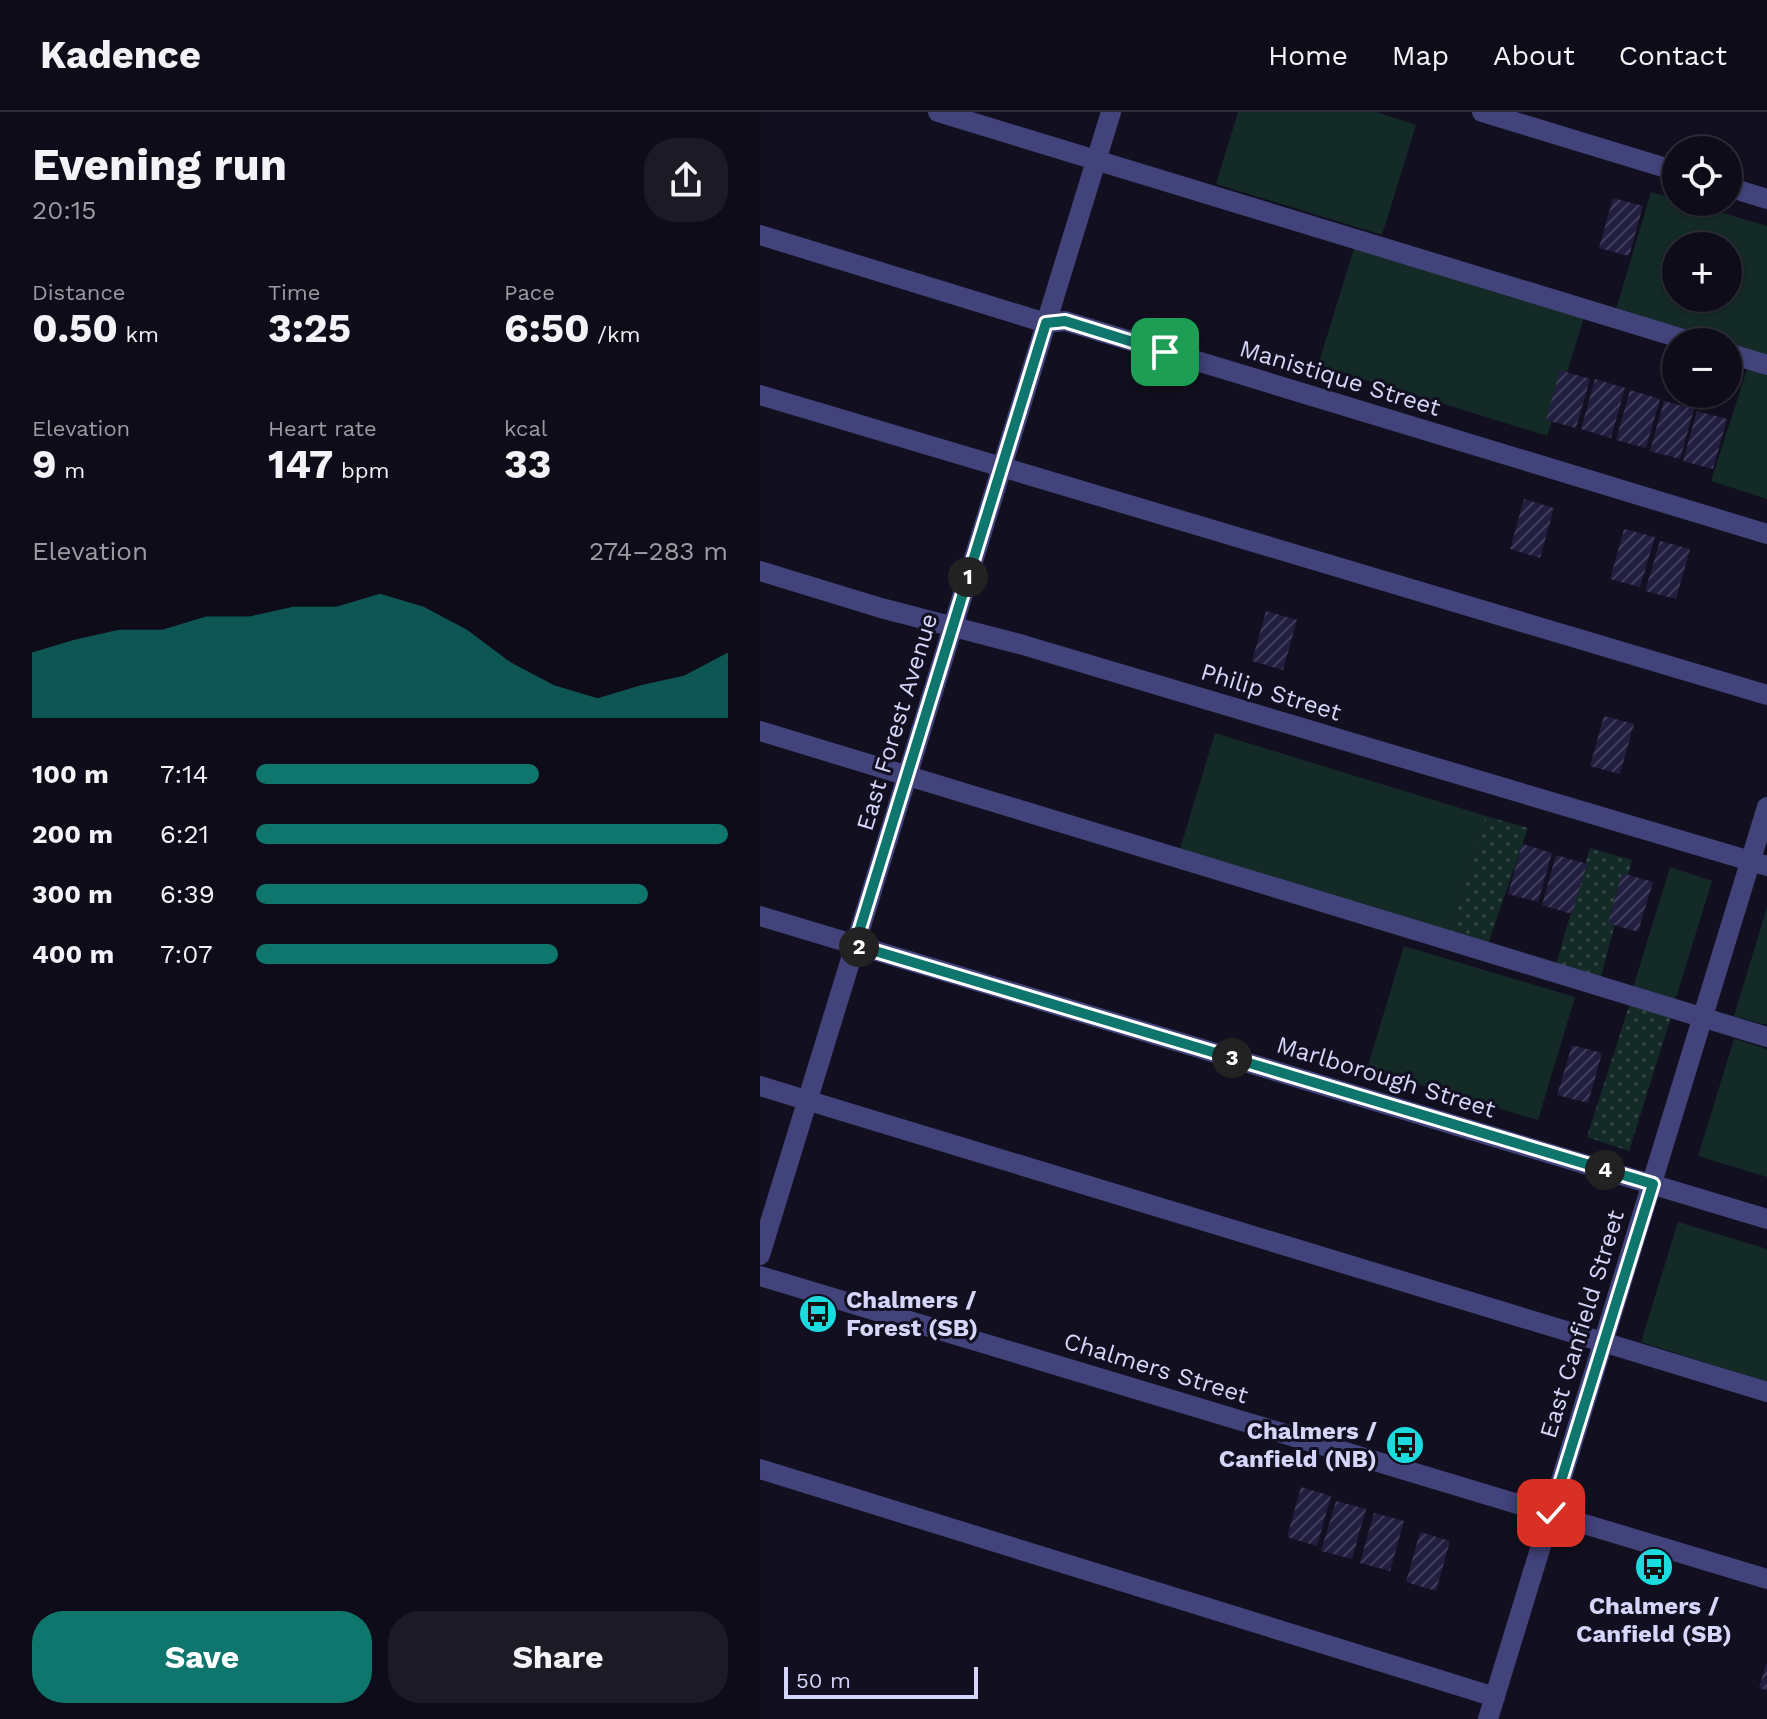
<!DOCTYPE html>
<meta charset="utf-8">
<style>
:root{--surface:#0e0c18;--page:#1c1a25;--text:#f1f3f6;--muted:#9b9ba2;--line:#2e2c37;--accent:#0f766e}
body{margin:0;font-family:"Work Sans",sans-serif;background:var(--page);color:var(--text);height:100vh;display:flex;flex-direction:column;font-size:30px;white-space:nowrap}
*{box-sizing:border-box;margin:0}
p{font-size:26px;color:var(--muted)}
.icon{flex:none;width:44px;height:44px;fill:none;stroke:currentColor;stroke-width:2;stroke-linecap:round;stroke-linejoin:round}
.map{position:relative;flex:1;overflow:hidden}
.panel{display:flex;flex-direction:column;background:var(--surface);width:760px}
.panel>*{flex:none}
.controls{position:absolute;left:902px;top:24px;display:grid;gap:16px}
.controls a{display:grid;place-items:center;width:80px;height:80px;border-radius:50%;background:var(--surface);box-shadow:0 2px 6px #0004,0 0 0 2px var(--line);font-size:40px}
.scale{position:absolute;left:24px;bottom:20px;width:194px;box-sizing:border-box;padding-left:8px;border:4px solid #d6d5fa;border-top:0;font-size:22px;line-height:28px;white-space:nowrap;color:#d6d5fa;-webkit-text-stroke:6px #121020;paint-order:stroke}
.pin{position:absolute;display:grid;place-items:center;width:68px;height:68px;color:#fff;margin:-34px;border-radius:16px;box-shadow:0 4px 12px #0006}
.km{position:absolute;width:40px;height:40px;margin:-20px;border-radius:50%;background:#222;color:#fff;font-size:22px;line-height:40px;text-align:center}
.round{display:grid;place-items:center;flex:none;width:84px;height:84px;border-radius:32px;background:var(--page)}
.head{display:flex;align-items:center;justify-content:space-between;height:136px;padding:0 32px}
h1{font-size:44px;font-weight:700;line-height:60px}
.stats{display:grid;grid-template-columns:repeat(3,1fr);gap:12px;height:136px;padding:8px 32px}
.stats div{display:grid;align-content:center}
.stats b{font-size:40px;font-weight:700}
.stats small{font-size:22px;font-weight:400}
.stats p{font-size:22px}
.chart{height:224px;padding:16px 32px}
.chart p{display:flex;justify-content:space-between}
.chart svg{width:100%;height:144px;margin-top:8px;fill:var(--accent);opacity:.7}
.button{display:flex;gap:16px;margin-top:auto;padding:16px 32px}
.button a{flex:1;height:92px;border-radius:32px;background:var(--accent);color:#fff;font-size:32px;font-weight:700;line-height:92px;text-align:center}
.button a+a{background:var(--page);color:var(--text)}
ul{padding:0 32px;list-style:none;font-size:26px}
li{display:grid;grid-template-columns:128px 96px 1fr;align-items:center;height:60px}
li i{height:20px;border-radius:10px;background:var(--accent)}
header{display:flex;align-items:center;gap:48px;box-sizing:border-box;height:112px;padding:0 40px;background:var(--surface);border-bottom:2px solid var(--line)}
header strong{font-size:38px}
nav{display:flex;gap:44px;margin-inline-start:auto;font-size:28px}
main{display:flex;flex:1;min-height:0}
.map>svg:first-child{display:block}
</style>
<header>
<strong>Kadence</strong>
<nav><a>Home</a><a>Map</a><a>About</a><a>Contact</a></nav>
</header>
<main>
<section class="panel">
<div class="head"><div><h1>Evening run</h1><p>20:15</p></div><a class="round"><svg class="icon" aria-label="share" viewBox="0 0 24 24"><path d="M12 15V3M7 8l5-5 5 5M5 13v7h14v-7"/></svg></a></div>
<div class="stats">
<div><p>Distance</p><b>0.50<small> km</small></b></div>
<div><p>Time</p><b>3:25</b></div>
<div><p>Pace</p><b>6:50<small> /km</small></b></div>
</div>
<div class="stats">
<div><p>Elevation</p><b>9<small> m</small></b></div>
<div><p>Heart rate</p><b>147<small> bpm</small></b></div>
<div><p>kcal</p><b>33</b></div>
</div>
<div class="chart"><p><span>Elevation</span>274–283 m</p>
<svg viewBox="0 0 160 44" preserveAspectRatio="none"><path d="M0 44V24L10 20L20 17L30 17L40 13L50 13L60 10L70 10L80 6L90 10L100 17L110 27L120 34L130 38L140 34L150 31L160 24V44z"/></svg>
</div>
<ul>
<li><b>100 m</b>7:14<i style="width:60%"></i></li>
<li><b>200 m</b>6:21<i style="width:100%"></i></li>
<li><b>300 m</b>6:39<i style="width:83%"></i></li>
<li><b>400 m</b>7:07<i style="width:64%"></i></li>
</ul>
<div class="button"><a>Save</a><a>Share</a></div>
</section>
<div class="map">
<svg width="1007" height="1607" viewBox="0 0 1007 1607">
<defs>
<pattern id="garden-dots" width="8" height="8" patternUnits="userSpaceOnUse" patternTransform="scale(2)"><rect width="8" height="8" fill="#142a27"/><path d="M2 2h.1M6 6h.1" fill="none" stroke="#354847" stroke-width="1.8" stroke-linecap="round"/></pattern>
<pattern id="building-hatch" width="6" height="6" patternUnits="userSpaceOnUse" patternTransform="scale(2)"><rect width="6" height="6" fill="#221e3f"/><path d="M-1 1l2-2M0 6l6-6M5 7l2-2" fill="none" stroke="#413e5c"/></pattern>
</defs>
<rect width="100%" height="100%" fill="#121020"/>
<path fill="#142a27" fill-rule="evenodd" d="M478 0H616L656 13 622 123 456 72Z
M891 80 916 87V90H926L1007 114V249L968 238V230H942L854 204ZM916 134H968V186H916Z
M598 124 827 196 787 324 558 253Z
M988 254 1007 260V387L951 369Z
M455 621 726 704 688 827 420 737Z
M910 755 952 769 913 895 872 879Z
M1007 795V913L974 904Z
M644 834 815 885 778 1008 607 957Z
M974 927 1007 937V1065L938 1044Z
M918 1110 1007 1137V1270L881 1230Z"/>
<path fill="url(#garden-dots)" d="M726 704 768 716 726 838 688 827Z
M830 736 872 748 839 872 794 859Z
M870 891 912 902 869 1039 827 1025Z"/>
<path fill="url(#building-hatch)" d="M853 86 883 94 869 144 839 136Z
M800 258 830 267 816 316 786 308Z
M835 267 865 276 851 326 821 317Z
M870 278 900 287 886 336 856 328Z
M904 289 934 297 920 347 890 339Z
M937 299 967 307 953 357 923 349Z
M764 387 794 396 780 446 750 437Z
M864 417 895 425 880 475 850 467Z
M900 429 930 437 916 487 885 479Z
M506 499 537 508 523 558 492 549Z
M844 604 874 612 860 662 830 654Z
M762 732 792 741 778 790 748 782Z
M796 743 827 752 812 802 782 793Z
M862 761 893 770 878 820 848 811Z
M812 933 842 941 828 991 797 983Z
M541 1375 571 1384 557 1434 527 1425Z
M576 1389 606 1397 592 1447 561 1439Z
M614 1401 644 1409 630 1459 600 1451Z
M660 1420 690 1429 676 1479 646 1470Z
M1006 1552H1007V1578L999 1576Z"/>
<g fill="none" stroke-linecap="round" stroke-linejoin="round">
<path stroke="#41437a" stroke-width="20" d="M178 0 933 230
M722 0 916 59
M968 75 1007 87
M0 123 286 211 305 209 1007 422
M968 241 1007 253
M0 283 1007 583
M0 459 121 496 263 533 1007 754
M0 619 1007 925
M0 804 1007 1107
M0 974 1007 1280
M0 1143 351 0
M0 1164 1007 1467
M0 1357 735 1585
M728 1607 1007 695"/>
</g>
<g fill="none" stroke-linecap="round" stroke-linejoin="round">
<g stroke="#fff" stroke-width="16">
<path id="route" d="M405 240 305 209 286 211 95 833 893 1072 791 1401"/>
</g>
<use href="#route" stroke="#0f766e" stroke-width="10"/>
</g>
<defs>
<g id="bus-disc" transform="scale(2)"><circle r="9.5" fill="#1bdbdf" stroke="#121020"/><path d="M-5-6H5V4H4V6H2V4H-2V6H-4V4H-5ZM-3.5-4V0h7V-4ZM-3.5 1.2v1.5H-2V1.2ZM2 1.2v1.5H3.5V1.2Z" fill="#111"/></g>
</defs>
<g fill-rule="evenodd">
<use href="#bus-disc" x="58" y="1202"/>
<use href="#bus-disc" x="645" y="1333"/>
<use href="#bus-disc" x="894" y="1455"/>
</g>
<g text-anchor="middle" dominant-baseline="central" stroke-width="6" stroke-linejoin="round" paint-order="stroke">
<g font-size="24" fill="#d6d5fa" stroke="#121020">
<text transform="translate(580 266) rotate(17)">Manistique Street</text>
<text transform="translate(511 580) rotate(17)">Philip Street</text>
<text transform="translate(137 610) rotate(-73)">East Forest Avenue</text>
<text transform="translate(626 965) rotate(17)">Marlborough Street</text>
<text transform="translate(822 1212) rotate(-73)">East Canfield Street</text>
<text transform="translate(396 1256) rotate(17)">Chalmers Street</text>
</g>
<g font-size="24" font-weight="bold" fill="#d6d5fa" stroke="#121020" text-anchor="start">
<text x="86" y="1188">Chalmers /<tspan x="86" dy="28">Forest (SB)</tspan></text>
<text x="617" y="1319" text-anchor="end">Chalmers /<tspan x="617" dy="28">Canfield (NB)</tspan></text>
<text x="894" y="1494" text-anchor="middle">Chalmers /<tspan x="894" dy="28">Canfield (SB)</tspan></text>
</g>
</g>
</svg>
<div class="controls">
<a><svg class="icon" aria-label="locate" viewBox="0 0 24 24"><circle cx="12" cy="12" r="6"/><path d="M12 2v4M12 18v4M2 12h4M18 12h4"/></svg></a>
<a>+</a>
<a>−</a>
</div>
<div class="scale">50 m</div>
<div class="pin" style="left:405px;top:240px;background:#1e9e55"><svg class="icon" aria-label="arrive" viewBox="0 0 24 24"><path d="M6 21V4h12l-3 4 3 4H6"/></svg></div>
<div class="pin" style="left:791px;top:1401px;background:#d93025"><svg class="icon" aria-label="check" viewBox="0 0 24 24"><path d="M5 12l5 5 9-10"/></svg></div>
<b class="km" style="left:208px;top:465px">1</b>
<b class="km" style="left:99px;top:835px">2</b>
<b class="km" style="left:472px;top:946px">3</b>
<b class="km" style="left:845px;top:1058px">4</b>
</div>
</main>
